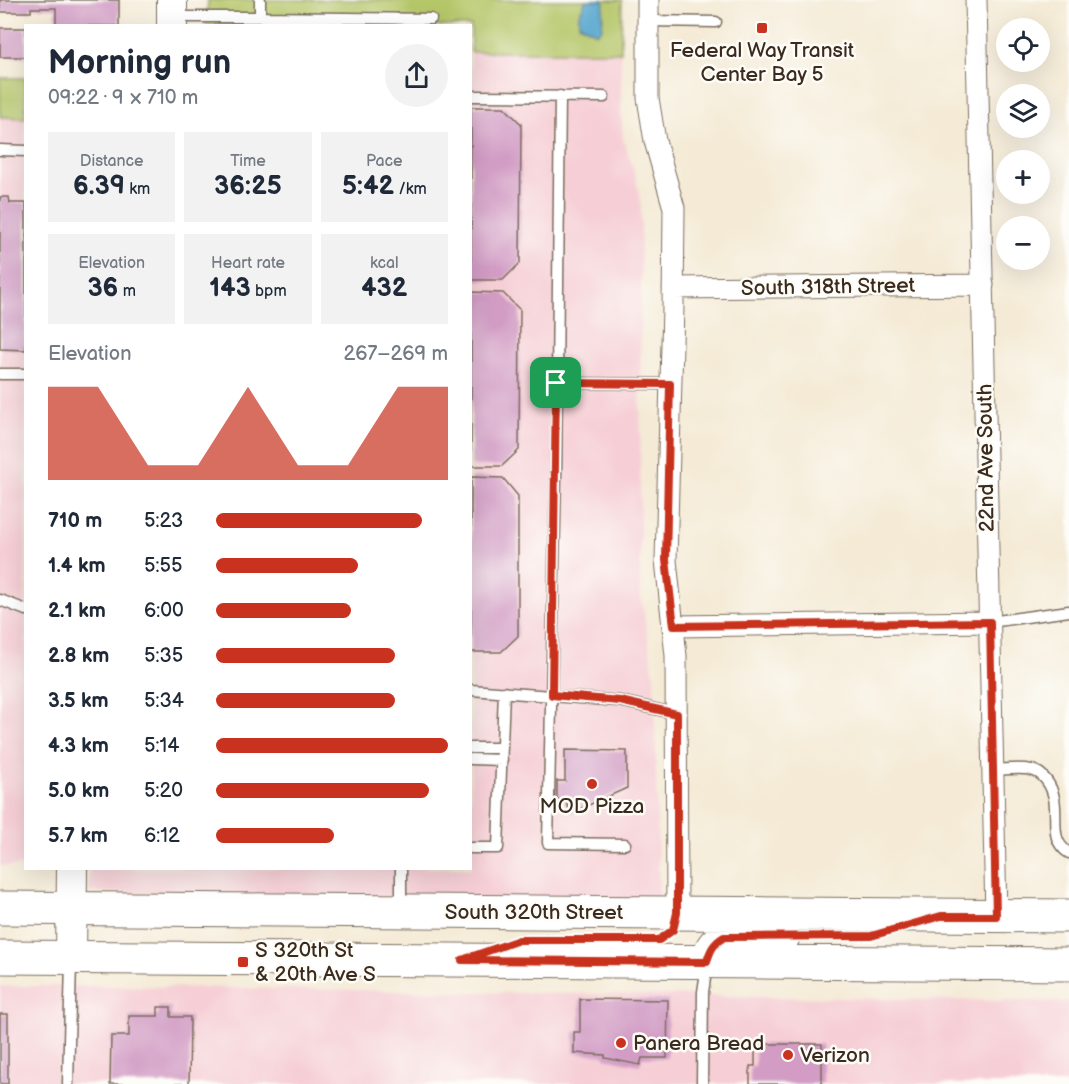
<!DOCTYPE html>
<meta charset="utf-8">
<style>
:root{--surface:#fff;--page:#f2f2f3;--text:#1f2937;--muted:#747a83;--accent:#c8321e}
body{margin:0;font-family:"Balsamiq Sans",sans-serif;background:var(--page);color:var(--text);height:100vh;display:flex;flex-direction:column;font-size:22px;white-space:nowrap}
*{box-sizing:border-box;margin:0}
p{font-size:20px;color:var(--muted)}
.icon{flex:none;width:33px;height:33px;fill:none;stroke:currentColor;stroke-width:2;stroke-linecap:round;stroke-linejoin:round}
.map{position:relative;flex:1;overflow:hidden}
.sheet{position:absolute;left:24px;top:24px;width:448px;height:846px;display:flex;flex-direction:column;background:var(--surface);border-radius:0px;box-shadow:0 6px 24px #0002}
.sheet>*{flex:none}
.fabs{position:absolute;left:996px;top:18px;display:grid;gap:12px}
.fabs a{display:grid;place-items:center;width:54px;height:54px;border-radius:50%;background:var(--surface);box-shadow:0 6px 24px #0002;font-size:30px}
.pin{position:absolute;display:grid;place-items:center;width:51px;height:51px;color:#fff;margin:-26px;border-radius:12px;box-shadow:0 3px 9px #0006}
.round{display:grid;place-items:center;flex:none;width:63px;height:63px;border-radius:32px;background:var(--page)}
.headline{display:flex;align-items:center;justify-content:space-between;height:102px;padding:0 24px}
h1{font-size:33px;font-weight:700;line-height:45px}
.metrics{display:grid;grid-template-columns:repeat(3,1fr);gap:9px;height:102px;padding:6px 24px}
.metrics div{display:grid;align-content:center;border-radius:0px;background:var(--page);text-align:center}
.metrics b{font-size:26px;font-weight:700}
.metrics small{font-size:16px;font-weight:400}
.metrics p{font-size:16px}
.chart{height:168px;padding:12px 24px}
.chart p{display:flex;justify-content:space-between}
.chart svg{width:100%;height:108px;margin-top:6px;fill:var(--accent);opacity:.7}
ul{padding:0 24px;list-style:none;font-size:20px}
li{display:grid;grid-template-columns:96px 72px 1fr;align-items:center;height:45px}
li i{height:15px;border-radius:8px;background:var(--accent)}
.map>svg:first-child{display:block}
</style>
<div class="map">
<svg width="1069" height="1084" viewBox="0 0 1069 1084">
<rect width="100%" height="100%" fill="#fdfcf7"/>
<filter id="ink" filterUnits="userSpaceOnUse"><feTurbulence type="fractalNoise" baseFrequency=".0167" numOctaves="2"/><feDisplacementMap in="SourceGraphic" scale="12" xChannelSelector="R" yChannelSelector="G"/><feConvolveMatrix kernelMatrix="1 2 1 2 8 2 1 2 1" color-interpolation-filters="sRGB"/></filter>
<filter id="wash" filterUnits="userSpaceOnUse"><feTurbulence type="fractalNoise" baseFrequency=".008" numOctaves="4" result="noise"/><feDisplacementMap in="SourceGraphic" scale="24" xChannelSelector="R" yChannelSelector="G"/><feGaussianBlur stdDeviation="1.35" result="paint"/><feColorMatrix in="noise" values="0 0 0 0 0 0 0 0 0 0 0 0 0 0 0 0 0 1.4 0 .05"/><feComposite in="paint" operator="in"/></filter>
<g filter="url(#wash)">
<rect width="100%" height="100%" fill="#f4ead5"/>
<path fill="#f6cfd6" d="M471 52H621V111L623 138 636 177 641 205 640 590 654 676 659 901 89 892V869L471 868Z
M0 117 25 118 26 864 21 866H0Z
M0 986H118L1069 1002V1084H0Z"/>
<path fill="#b5c669" stroke="#787844" stroke-width="1.5" d="M208 0H622L621 52H471V26H206Z
M0 78H25V118L0 117Z"/>
<path fill="#53a4cd" stroke="#476776" stroke-width="1.5" d="M586 0H604L602 28 597 33 579 24V15Z"/>
<g id="blocks">
<path fill="#d29cc5" d="M0 0H119V26H56V8H31V12H0Z
M0 28H26V57H0Z
M471 107H504L521 124 520 263 503 280H471Z
M0 197H9L10 203H26V350L0 349Z
M471 292 503 293 520 310 519 450 502 466H471Z
M471 477 503 478 518 496V636L501 652H471Z
M565 750 627 751V788L571 813 565 800H557V781H565Z
M580 999 668 1000 667 1058H642L640 1065 605 1058V1055L574 1053V1032H580Z
M158 1007H171V1017H190L189 1084H110L111 1036H129V1016H158Z
M0 1014H8V1084H0Z
M755 1044H822V1084H750V1066H755Z"/>
</g>
</g>
<g filter="url(#ink)">
<use href="#blocks" fill-opacity="0" stroke="#7c6d5e" stroke-width="1.5"/>
<g fill="none" stroke-linecap="round" stroke-linejoin="round">
<g stroke="#7c6d5e" stroke-width="13">
<path id="lane" d="M173 17H260V0
M260 17 431 19
M647 21 716 22
M471 96 604 97
M560 96 556 475 548 843 625 844
M0 150 26 151
M0 374H26
M556 383 670 384
M0 600 26 610
M990 622 1069 611
M471 690 620 701 677 714
M471 748H502
M471 759 502 760
M993 770C1005 770 1020 767 1031 770 1037 771 1043 776 1046 780 1066 806 1043 837 1069 853
M471 848H498L504 692
M401 868V907
M68 1084 71 961
M702 1084 703 992 707 965"/>
</g>
<g stroke="#7c6d5e" stroke-width="23">
<path id="street" d="M648 0V98L655 141 674 208 673 308 666 560 676 656 677 913
M976 0 996 916
M673 288 983 285
M674 626 990 622"/>
</g>
<g stroke="#7c6d5e" stroke-width="32">
<path id="secondary" d="M172 0V26
M71 958 72 868"/>
</g>
<g stroke="#7c6d5e" stroke-width="35">
<path id="primary" d="M0 908 1069 916
M0 957 1069 964
M707 962C710 950 713 943 725 937H783"/>
</g>
<use href="#lane" stroke="#fff" stroke-width="10"/>
<use href="#street" stroke="#fff" stroke-width="21"/>
<use href="#secondary" stroke="#fff" stroke-width="30"/>
<use href="#primary" stroke="#fff" stroke-width="33"/>
</g>
</g>
<g fill="none" stroke-linecap="round" stroke-linejoin="round" filter="url(#ink)">
<g stroke="#fff" stroke-width="12">
<path id="route" d="M556 383 670 384 666 560 674 626 990 622 996 916H941L871 936 724 937C714 943 710 950 707 962L462 960 519 940H659L673 930 677 913V714L620 701 552 695Z"/>
</g>
<use href="#route" stroke="#c8321e" stroke-width="8"/>
</g>
<g fill="#c8321e" stroke="#fdfcf7" stroke-width="2">
<rect x="756" y="22" width="12" height="12" rx="3"/>
<circle cx="592" cy="784" r="6"/>
<rect x="237" y="956" width="12" height="12" rx="3"/>
<circle cx="621" cy="1043" r="6"/>
<circle cx="788" cy="1055" r="6"/>
</g>
<g text-anchor="middle" dominant-baseline="central" stroke-width="5" stroke-linejoin="round" paint-order="stroke">
<g font-size="21" fill="#3b2a1e" stroke="#fdfcf7" text-anchor="start">
<text x="762" y="50" text-anchor="middle">Federal Way Transit<tspan x="762" dy="24">Center Bay 5</tspan></text>
<text x="592" y="806" text-anchor="middle">MOD Pizza</text>
<text x="255" y="950">S 320th St<tspan x="255" dy="24">&amp; 20th Ave S</tspan></text>
<text x="633" y="1043">Panera Bread</text>
<text x="800" y="1055">Verizon</text>
</g>
<g font-size="21" fill="#3b2a1e" stroke="#fdfcf7">
<text transform="translate(828 287) rotate(-1)">South 318th Street</text>
<text transform="translate(986 458) rotate(-91)">22nd Ave South</text>
<text x="534" y="912">South 320th Street</text>
</g>
</g>
</svg>
<div class="fabs">
<a><svg class="icon" aria-label="locate" viewBox="0 0 24 24"><circle cx="12" cy="12" r="6"/><path d="M12 2v4M12 18v4M2 12h4M18 12h4"/></svg></a>
<a><svg class="icon" aria-label="layers" viewBox="0 0 24 24"><path d="M12 4l9 5-9 5-9-5zM3 14l9 5 9-5"/></svg></a>
<a>+</a>
<a>−</a>
</div>
<div class="pin" style="left:556px;top:383px;background:#1e9e55"><svg class="icon" aria-label="arrive" viewBox="0 0 24 24"><path d="M6 21V4h12l-3 4 3 4H6"/></svg></div>
<section class="sheet">
<div class="headline"><div><h1>Morning run</h1><p>09:22 · 9 × 710 m</p></div><a class="round"><svg class="icon" aria-label="share" viewBox="0 0 24 24"><path d="M12 15V3M7 8l5-5 5 5M5 13v7h14v-7"/></svg></a></div>
<div class="metrics">
<div><p>Distance</p><b>6.39<small> km</small></b></div>
<div><p>Time</p><b>36:25</b></div>
<div><p>Pace</p><b>5:42<small> /km</small></b></div>
</div>
<div class="metrics">
<div><p>Elevation</p><b>36<small> m</small></b></div>
<div><p>Heart rate</p><b>143<small> bpm</small></b></div>
<div><p>kcal</p><b>432</b></div>
</div>
<div class="chart"><p><span>Elevation</span>267–269 m</p>
<svg viewBox="0 0 160 44" preserveAspectRatio="none"><path d="M0 44V6L10 6L20 6L30 22L40 38L50 38L60 38L70 22L80 6L90 22L100 38L110 38L120 38L130 22L140 6L150 6L160 6V44z"/></svg>
</div>
<ul>
<li><b>710 m</b>5:23<i style="width:89%"></i></li>
<li><b>1.4 km</b>5:55<i style="width:61%"></i></li>
<li><b>2.1 km</b>6:00<i style="width:58%"></i></li>
<li><b>2.8 km</b>5:35<i style="width:77%"></i></li>
<li><b>3.5 km</b>5:34<i style="width:77%"></i></li>
<li><b>4.3 km</b>5:14<i style="width:100%"></i></li>
<li><b>5.0 km</b>5:20<i style="width:92%"></i></li>
<li><b>5.7 km</b>6:12<i style="width:51%"></i></li>
</ul>
</section>
</div>
